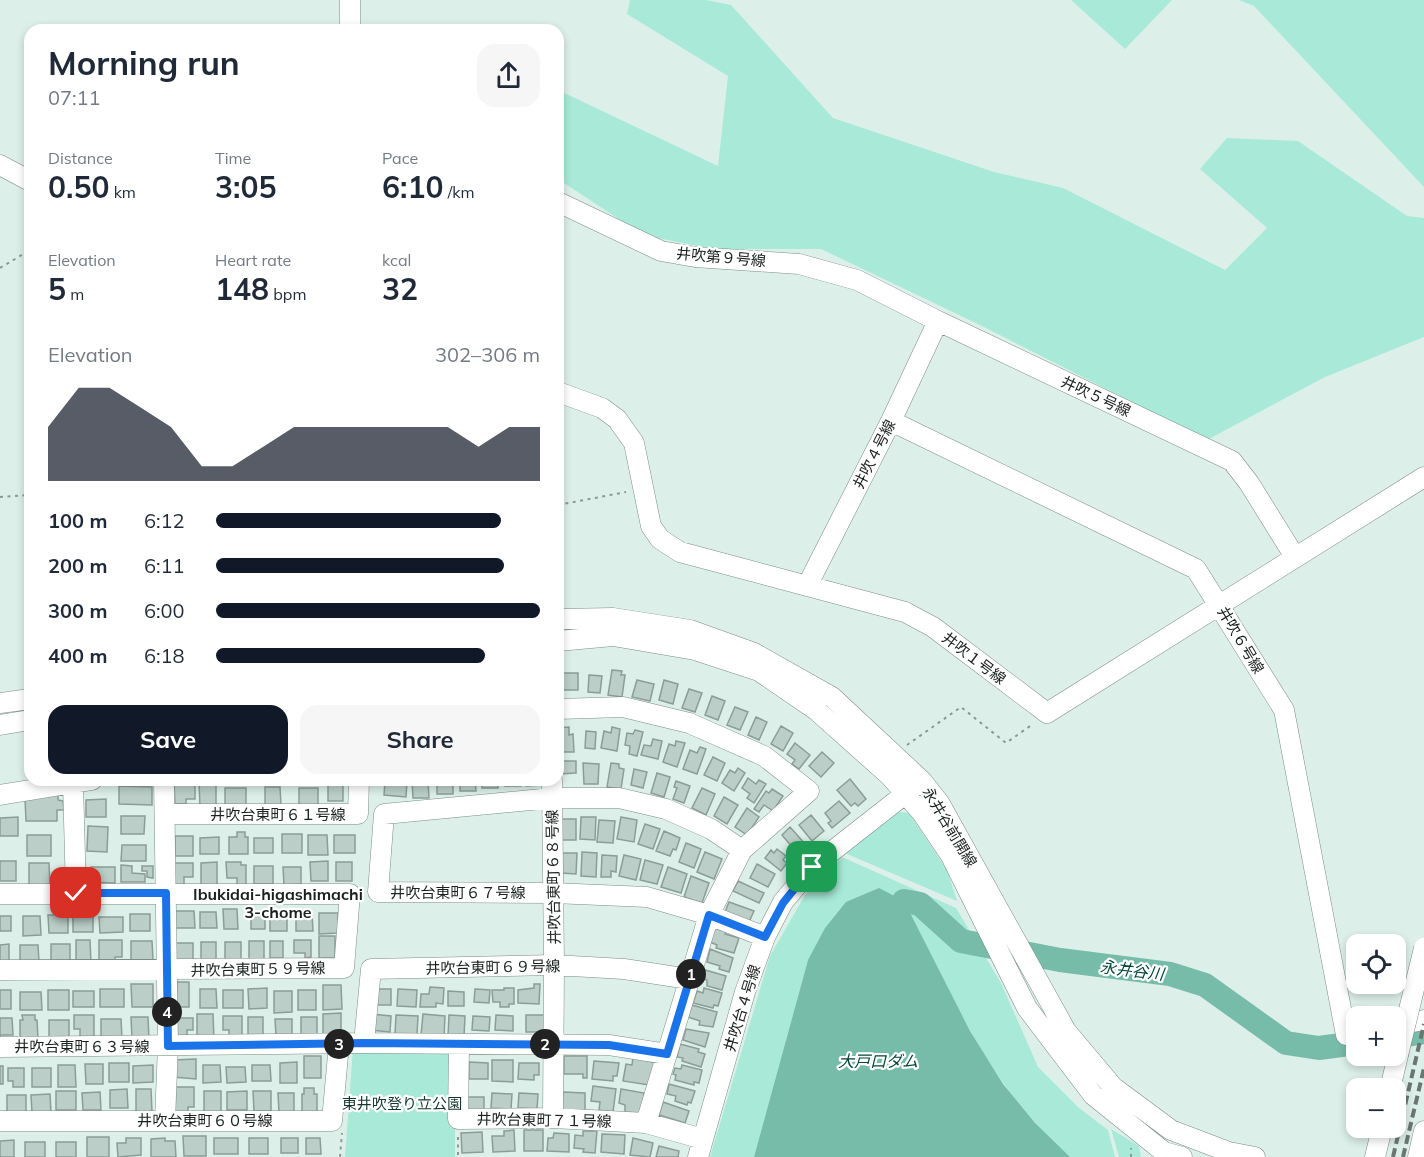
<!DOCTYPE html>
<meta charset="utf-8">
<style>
:root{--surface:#fff;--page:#f6f6f7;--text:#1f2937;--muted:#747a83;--accent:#111827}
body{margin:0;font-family:Mulish,"Noto Sans JP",sans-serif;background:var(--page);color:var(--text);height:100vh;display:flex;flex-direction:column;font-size:22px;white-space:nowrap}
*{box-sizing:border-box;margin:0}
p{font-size:20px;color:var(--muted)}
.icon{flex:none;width:33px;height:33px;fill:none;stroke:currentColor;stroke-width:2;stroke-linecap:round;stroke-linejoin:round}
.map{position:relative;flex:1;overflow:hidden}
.drawer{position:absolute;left:24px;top:24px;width:540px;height:762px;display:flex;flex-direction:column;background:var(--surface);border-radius:18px;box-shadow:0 3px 9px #0003}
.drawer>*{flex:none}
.buttons{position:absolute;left:1346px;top:934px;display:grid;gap:12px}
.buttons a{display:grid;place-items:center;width:60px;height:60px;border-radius:12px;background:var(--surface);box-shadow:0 3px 9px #0003;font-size:30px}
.pin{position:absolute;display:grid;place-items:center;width:51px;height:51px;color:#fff;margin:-26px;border-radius:12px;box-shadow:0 3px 9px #0006}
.km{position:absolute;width:30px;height:30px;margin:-15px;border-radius:50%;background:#222;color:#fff;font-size:16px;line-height:30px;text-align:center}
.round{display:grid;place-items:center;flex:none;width:63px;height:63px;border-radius:18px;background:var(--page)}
.overview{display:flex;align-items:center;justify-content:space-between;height:102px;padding:0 24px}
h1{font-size:33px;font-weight:700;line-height:45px}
.figures{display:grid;grid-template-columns:repeat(3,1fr);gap:9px;height:102px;padding:6px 24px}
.figures div{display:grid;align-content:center}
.figures b{font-size:30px;font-weight:700}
.figures small{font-size:16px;font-weight:400}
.figures p{font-size:16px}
.chart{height:168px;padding:12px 24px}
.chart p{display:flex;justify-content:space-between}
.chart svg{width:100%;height:108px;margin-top:6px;fill:var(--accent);opacity:.7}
.action{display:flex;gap:12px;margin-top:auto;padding:12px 24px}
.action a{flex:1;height:69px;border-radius:18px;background:var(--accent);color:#fff;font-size:24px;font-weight:700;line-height:69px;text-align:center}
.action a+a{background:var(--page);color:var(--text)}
ul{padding:0 24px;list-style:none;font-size:20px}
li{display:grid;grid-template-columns:96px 72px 1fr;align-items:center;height:45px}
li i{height:15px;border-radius:8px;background:var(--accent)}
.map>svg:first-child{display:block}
</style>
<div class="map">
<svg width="1424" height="1157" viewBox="0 0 1424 1157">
<rect width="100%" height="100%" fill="#ddefe9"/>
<path fill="#a8ead7" d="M630 0H706L731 5 833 118 994 172 1063 188 1225 270 1267 228 1200 169 1227 138 1298 141 1407 216 1424 218V337L1325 377 1207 440 980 325 821 249H712L643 235 558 179V90L718 166 728 76 627 14Z
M1071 0H1172L1125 49Z
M1239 0H1424V187L1254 6Z
M898 812 909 813 947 870 957 901 840 851Z
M842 857 956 908 1001 983 1038 1067 1079 1108 1108 1130 1115 1157H1070C1058 1146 1045 1135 1034 1122 977 1058 942 977 904 901L808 960 754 1157H710L770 956 805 895Z
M353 1048 455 1049V1157H345Z
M1111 1129 1139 1146 1141 1157H1119Z"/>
<path fill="#76bca8" d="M879 888 904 901 970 1031 1003 1084 1035 1123 1070 1157H754L808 960 825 928 846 902Z"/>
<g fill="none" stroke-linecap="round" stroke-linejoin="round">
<path stroke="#76bca8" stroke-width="24" d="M904 901 920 904 961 941 1060 960 1170 974 1205 985 1286 1043 1319 1048 1356 1043
M1395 1037 1424 1032"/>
</g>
<path fill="#bccec8" stroke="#8c9d98" stroke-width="1.5" d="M612 670 622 671 621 675H625L622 697 608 695Z
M560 673H578V690H560Z
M589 675 602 676 600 693 588 692Z
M637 680 654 684 650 701 632 697Z
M664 680 678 684 673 704 659 700Z
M689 689 702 693 695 712 682 708Z
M712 696 725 701 718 720 705 715Z
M735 707 748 712 740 730 727 725Z
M756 717 767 722 759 740 748 735Z
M781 726 793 733 783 751 771 744Z
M569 727V735L573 734 574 752H559L558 728Z
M612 727 620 729 617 751 601 748 604 731 611 733Z
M635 730 643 732 637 756 629 754 630 746 625 745 627 733 633 734Z
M586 731 596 732 595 749 585 748Z
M653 739 662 741 658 759 641 755 644 745 651 746Z
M676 741 685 743 677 767 663 762 669 744 675 746Z
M795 743 810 755 799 769 792 764 795 760 787 754Z
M700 747 706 749 697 774 683 769 690 750 697 753Z
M822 752 834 763 821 777 809 766Z
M713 757 725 763 717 781 704 775Z
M559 761H576V773L559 774Z
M583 763 599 764 598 784H584Z
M611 763 619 764V768L624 769 621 789 607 787Z
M738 768 745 773 734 791 722 783 730 770 735 773Z
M634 769 647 772 643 788 631 785Z
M657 773 670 777 664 797 651 793Z
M748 778 756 784 759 780 766 784 754 803 747 798 750 794 742 788Z
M850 779 866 799 858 806 855 803 851 806 837 790Z
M174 780H195V799H186V804H175Z
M225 780H249V784H225Z
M412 780H428L429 798H413Z
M437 780H453V794H437Z
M460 780H475L476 791H460Z
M482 780H498V788H482Z
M505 780H521V786H505Z
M526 780H542V785L526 786Z
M199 781H216V807H200Z
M385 781 407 782 406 797 384 795Z
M676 781 690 786 684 803 673 799 677 788 674 787Z
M328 782H343V801H328Z
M119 786 152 787V805L119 804Z
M265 787H280L281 805H265Z
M225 788H246V808H225Z
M299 788H318V805H299Z
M702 788 715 794 706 815 692 808Z
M772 789 783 796 773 811 764 805 759 812 754 809 766 791 769 793Z
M58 795V800L63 801 64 810H57V821H26L25 799Z
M724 797 738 805 727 824 714 816Z
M106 799V817H86V800Z
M839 801 850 813 832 828 828 823 831 821 825 813Z
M747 808 759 817 747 835 735 827Z
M811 815 824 831 812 841 799 825Z
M121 816H145L144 834H121Z
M18 817V836H0V818Z
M581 817H596L595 840 580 839Z
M621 817 637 820 634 842 617 839Z
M561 819H576V840H561Z
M599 820 615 821 613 843 597 842Z
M645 824 660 829 653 849 638 844Z
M88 826 108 827 107 852 87 851Z
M790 827 806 845 797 853 782 835Z
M664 831 680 838 676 850 673 849 670 856 656 851Z
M237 832H245V837H248V854H229V837H237Z
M282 834H302V853H282Z
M27 835H51V856H27Z
M308 835H327L328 855H308Z
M334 835H355V853H334Z
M175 836H193V856H175Z
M219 837V854H200V838Z
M254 838H273V853H254Z
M686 843 701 849 694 868 679 862Z
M122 845H146V861H121Z
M777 849 786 856 783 860 787 863 781 871 765 858 771 850 774 853Z
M582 852 597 853 596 877 581 876Z
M705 852 722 859 714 879 697 872Z
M562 853H577L576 874 561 873Z
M602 855 617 856 616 872 611 871V877H601Z
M624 855 641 859 636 880 619 876Z
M645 860 663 865 657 884 640 880Z
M0 861H16V881H0Z
M328 861V881H311L310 862Z
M217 862V885H201V863Z
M226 862H241V865H246V885H237V878H227Z
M336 862H352V881H336Z
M29 863H49L50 887H29Z
M174 863H193V877H184V885L174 886Z
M757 864 775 874 768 887 750 878Z
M121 865 132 866V873L145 874V882H121Z
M142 866H153V878L147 877V871H142Z
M254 866H273V884H254Z
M91 867H115V883L90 882Z
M283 867H301V884L284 885Z
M668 867 687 874 681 893 661 887Z
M691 876 709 883 702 903 684 897Z
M738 881 764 893 759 903 733 891Z
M729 902 754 911 749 922 725 912Z
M223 909H237L238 929H224Z
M174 911H194L195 928H174Z
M200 912H216L217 928H200Z
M265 912V929H251V913Z
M73 913H93V932H73Z
M319 913H338V933L319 934Z
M130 914H150V931H130Z
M296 914H312L313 931H296Z
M48 915H68V933H49Z
M270 915H287V931H270Z
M0 916H11V931H0Z
M23 916H40L41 935 23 936Z
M99 917H123V932L100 933Z
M714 928 726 931 725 934 739 938 734 953 716 948 717 945 710 942Z
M319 936H335V958H319Z
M76 940H90L91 964H76Z
M99 940H122V957H115V961H99Z
M294 940H311V957L305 958V953H294Z
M131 941H152L153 960 131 961Z
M249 941H264V959H249Z
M270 941H283V958H270Z
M201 942H216V960H201Z
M225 942H241V961H225Z
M172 943H193V960H172Z
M9 944V962H0V945Z
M51 944H70V963H51Z
M20 945H38L39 962H20Z
M710 949 733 958 729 972 719 969 720 966 707 962Z
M702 969 726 976 722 990 707 986V980L700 978Z
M177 982H189V1007H177Z
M131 984H153V1007H132Z
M534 984H540L539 1004 518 1003V990L534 988Z
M323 985H341L342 1009 323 1010Z
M430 987 444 988 443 1004 436 1003V1007H420L421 994H429Z
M267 988V1008L249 1009 248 989Z
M504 988H514V1004H509V1007H500V1002H493L492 990H504Z
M704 988 722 993 718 1006 714 1005 713 1008 693 1003 697 991 703 993Z
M100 989H124V1007H100Z
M200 989H216L217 1008H200Z
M372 989H391V1005H372Z
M398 989 417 990 416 1007 397 1006Z
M475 989 490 990 489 1003 474 1002Z
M0 990H11V1009H0Z
M48 990H69V1010H48Z
M223 990H243V1008H223Z
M298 990H316V1010H298Z
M73 991H94V1007H73Z
M274 991H292V1012L274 1013Z
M448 991 464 992V1006H448Z
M20 992H41L42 1010H20Z
M692 1005 717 1012 713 1027 699 1025 700 1021 688 1017Z
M341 1013V1037H323V1014Z
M197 1014H213L214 1039H197Z
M371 1014 391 1016 390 1032 370 1030Z
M423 1014 445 1016 444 1037 421 1035Z
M22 1015H35V1020H37L38 1039H20V1020H23Z
M74 1015H94V1038H80V1029H74Z
M396 1015 418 1016 417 1035 395 1034Z
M449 1015 465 1016 464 1037 448 1036Z
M496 1015 513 1016V1031L495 1030Z
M526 1015H544V1032H526Z
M223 1016H242V1037H229V1030H223Z
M473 1016 490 1017 489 1031 472 1030Z
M131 1017H148L149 1039H132Z
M248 1017H263V1036H248Z
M301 1017H317V1040H301Z
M0 1018H12L13 1035H0V1040Z
M174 1018H193V1030H187V1036H174Z
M101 1019H121L122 1038 101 1039Z
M275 1019H292V1036H276Z
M49 1020H69V1037H49Z
M686 1029 709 1033 705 1047 683 1040Z
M680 1044 699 1049 698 1052 705 1054 701 1067 682 1061 683 1058 677 1057Z
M304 1056H321V1078H304Z
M564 1056H587V1078H583V1074H564Z
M633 1057 656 1063 649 1085 623 1081 626 1064 632 1065Z
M196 1059V1079L173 1077V1060Z
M492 1060H513V1082L492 1081Z
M594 1061 619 1063 617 1076H613V1081L592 1079Z
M297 1062V1083H280V1063Z
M469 1062 488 1063V1079H469Z
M109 1063H129V1082H109Z
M519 1063H539V1075H534V1080L518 1079Z
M85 1064H103V1084H86Z
M58 1065H75L76 1087H58Z
M153 1065V1082L133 1083V1066Z
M203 1065H220L221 1082 203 1083Z
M252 1065H270L271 1081H252Z
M682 1065 702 1070 699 1083 694 1082V1085L675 1080 676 1075 673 1074 675 1068 681 1069Z
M0 1066H3V1084H0Z
M226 1067H245L246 1082 227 1083Z
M8 1068H24V1087H13V1081H8Z
M32 1068H51V1087H32Z
M669 1084 695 1091 691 1103 688 1102 687 1105 675 1101 676 1096 667 1094Z
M593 1086 616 1089 613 1112 599 1110 600 1102 591 1101Z
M173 1087H194V1107H188V1114H174Z
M304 1088H314V1094H317V1114H302V1094H304Z
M127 1089 128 1108H110V1090Z
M136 1089H151L152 1112H136Z
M621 1089 644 1093 642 1111 638 1115 625 1112V1105L619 1103Z
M56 1091H76V1110H56Z
M204 1091H221V1113L204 1114Z
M247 1091V1110H227V1092Z
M253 1091H271V1111H254Z
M100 1092 101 1110H83L82 1093Z
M563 1092 585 1093V1111H562Z
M278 1093H294V1113H279Z
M492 1093 512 1094 511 1109 491 1108Z
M519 1093 538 1094 537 1109 518 1108Z
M50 1094 51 1113H32L31 1095Z
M7 1095H26V1113H7Z
M466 1097H484V1110H466Z
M663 1102 689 1111 685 1123 659 1115Z
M514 1130 515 1151 493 1152 492 1136H504V1131Z
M524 1130H543V1151H524Z
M583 1131H597L595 1153 583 1152 584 1149 574 1148 575 1135 583 1136Z
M482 1132 483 1152 462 1153 461 1133Z
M554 1133 569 1134V1152L547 1151 548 1138H553Z
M602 1134 625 1135 624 1154 601 1152Z
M183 1136H206V1156H184Z
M87 1137H109V1157H87Z
M126 1138H141V1155L118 1157 117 1143H126Z
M165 1138V1141H175L176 1157H151V1139Z
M214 1138H238V1154H214Z
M249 1138H268V1154H249Z
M281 1138H298V1153H281Z
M306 1138H320L321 1154H306Z
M633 1138 653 1143 650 1157 630 1155Z
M14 1140V1157H0V1141Z
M25 1142H45V1157H25Z
M56 1142H76V1157H56Z
M659 1146 679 1151 678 1157H656Z"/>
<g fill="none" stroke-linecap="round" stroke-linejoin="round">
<g stroke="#7c8d88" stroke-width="21">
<path id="minor" d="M350 30V0
M0 165 30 181
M558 202 661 251 695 257 799 264 857 280 938 321 1232 461 1249 483 1295 557
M558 392 602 408 617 419 634 443 651 526 660 539 680 552 905 612 933 627 1047 713 1424 477
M891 421 1196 569 1284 710 1346 1035 1356 1033
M807 586 891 421 938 321
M558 619 613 618 690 630 754 653 832 697 922 781 940 804 1066 1031 1113 1087 1171 1130 1229 1152 1255 1157
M558 641 613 636 695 650 759 671 816 710 890 776 922 813 951 856 1027 1008 1093 1095 1164 1152 1182 1157
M0 703 30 699
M558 709 623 707 689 723 764 756 809 791 742 850 709 915 646 1123
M0 725 30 720
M164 780 168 1046 165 1120
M552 780 554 965 553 1118
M73 783 76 893
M0 795 92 780
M165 814H358L359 780
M742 850 711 829 666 809 619 798H552L384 814 378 892 553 893 647 897 709 915 765 937
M0 894H350L344 968 0 970
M1395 1025 1424 1020
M364 1043 371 969 554 965 624 969 689 979
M459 1044 458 1119 553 1118 646 1123 703 1139
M0 1047 364 1043 609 1045 667 1054
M1390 1089 1398 1055
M0 1121H332L339 1044
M698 1157 745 992 765 937 783 902 812 867 914 787
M1375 1157 1382 1128
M1418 1157 1424 1131"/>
</g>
<path stroke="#8b9894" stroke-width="2" stroke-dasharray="3 4.5" stroke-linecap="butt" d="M0 268 30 250
M0 497 30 495
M558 505 626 492
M907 745 961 707 1006 743 1033 724
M458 1137V1157
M340 1157 342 1133
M1131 1157V1148"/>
<use href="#minor" stroke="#fff" stroke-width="20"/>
<path stroke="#6b7673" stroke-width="4" stroke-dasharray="9 4.5" stroke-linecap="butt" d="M1393 1157 1424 1024
M1403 1157 1424 1068"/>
<g stroke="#7c8d88" stroke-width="21" stroke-linecap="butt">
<path id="minor-bridge" d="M1398 1055 1424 948"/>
</g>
<use href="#minor-bridge" stroke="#fff" stroke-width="20"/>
</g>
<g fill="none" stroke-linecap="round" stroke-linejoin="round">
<g stroke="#fff" stroke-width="12">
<path id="route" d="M76 893H166L168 1046 364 1043 609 1045 667 1054 709 915 765 937 783 903 812 867"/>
</g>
<use href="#route" stroke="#1a73e8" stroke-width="8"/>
</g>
<g text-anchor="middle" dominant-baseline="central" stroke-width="4.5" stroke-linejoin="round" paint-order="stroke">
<g font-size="15" fill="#1a201e" stroke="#fff">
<text transform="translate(721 257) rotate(5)">井吹第９号線</text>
<text transform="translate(1096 396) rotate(25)">井吹５号線</text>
<text transform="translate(874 454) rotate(-63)">井吹４号線</text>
<text transform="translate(1241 640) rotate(59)">井吹６号線</text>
<text transform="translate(974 658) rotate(37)">井吹１号線</text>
<text x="278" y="814">井吹台東町６１号線</text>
<text transform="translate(950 827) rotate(59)">永井谷前開線</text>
<text transform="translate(553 877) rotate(-91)">井吹台東町６８号線</text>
<text x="458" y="892">井吹台東町６７号線</text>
<text transform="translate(493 967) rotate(-1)">井吹台東町６９号線</text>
<text transform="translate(258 969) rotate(-1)">井吹台東町５９号線</text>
<text transform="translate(742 1008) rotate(-73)">井吹台４号線</text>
<text x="82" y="1046">井吹台東町６３号線</text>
<text x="205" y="1120">井吹台東町６０号線</text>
<text transform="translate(544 1120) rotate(1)">井吹台東町７１号線</text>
</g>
<g font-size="15" fill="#14362e" stroke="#fff">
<text x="402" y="1103">東井吹登り立公園</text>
</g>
<g font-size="16" font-weight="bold" fill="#1a201e" stroke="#fff">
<text x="278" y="894">Ibukidai-higashimachi<tspan x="278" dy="18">3-chome</tspan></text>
</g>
<g font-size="16" font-style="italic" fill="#044538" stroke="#fff">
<text transform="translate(1132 970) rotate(7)">永井谷川</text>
<text x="878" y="1061">大戸口ダム</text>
</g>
</g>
</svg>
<div class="buttons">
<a><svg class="icon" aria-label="locate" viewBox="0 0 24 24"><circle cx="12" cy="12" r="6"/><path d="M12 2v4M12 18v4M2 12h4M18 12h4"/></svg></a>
<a>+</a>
<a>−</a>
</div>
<div class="pin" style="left:812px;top:867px;background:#1e9e55"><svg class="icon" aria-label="arrive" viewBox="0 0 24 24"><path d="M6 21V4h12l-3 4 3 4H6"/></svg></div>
<div class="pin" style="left:76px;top:893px;background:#d93025"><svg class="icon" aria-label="check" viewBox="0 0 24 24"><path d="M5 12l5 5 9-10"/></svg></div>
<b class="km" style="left:691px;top:974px">1</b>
<b class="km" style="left:545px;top:1044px">2</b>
<b class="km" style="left:339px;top:1044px">3</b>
<b class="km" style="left:167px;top:1012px">4</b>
<section class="drawer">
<div class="overview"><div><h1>Morning run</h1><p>07:11</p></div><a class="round"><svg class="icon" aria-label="share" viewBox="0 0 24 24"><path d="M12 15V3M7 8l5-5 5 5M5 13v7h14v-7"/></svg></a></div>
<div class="figures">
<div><p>Distance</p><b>0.50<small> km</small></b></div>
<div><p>Time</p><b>3:05</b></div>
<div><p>Pace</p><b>6:10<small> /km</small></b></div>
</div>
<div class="figures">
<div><p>Elevation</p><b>5<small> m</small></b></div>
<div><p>Heart rate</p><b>148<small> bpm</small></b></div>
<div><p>kcal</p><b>32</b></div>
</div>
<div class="chart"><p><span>Elevation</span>302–306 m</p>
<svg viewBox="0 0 160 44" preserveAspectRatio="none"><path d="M0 44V22L10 6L20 6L30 14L40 22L50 38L60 38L70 30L80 22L90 22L100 22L110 22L120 22L130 22L140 30L150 22L160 22V44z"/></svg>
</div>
<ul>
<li><b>100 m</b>6:12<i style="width:88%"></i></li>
<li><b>200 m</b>6:11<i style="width:89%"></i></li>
<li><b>300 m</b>6:00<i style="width:100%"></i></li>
<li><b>400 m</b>6:18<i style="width:83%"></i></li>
</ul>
<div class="action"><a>Save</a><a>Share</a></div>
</section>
</div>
